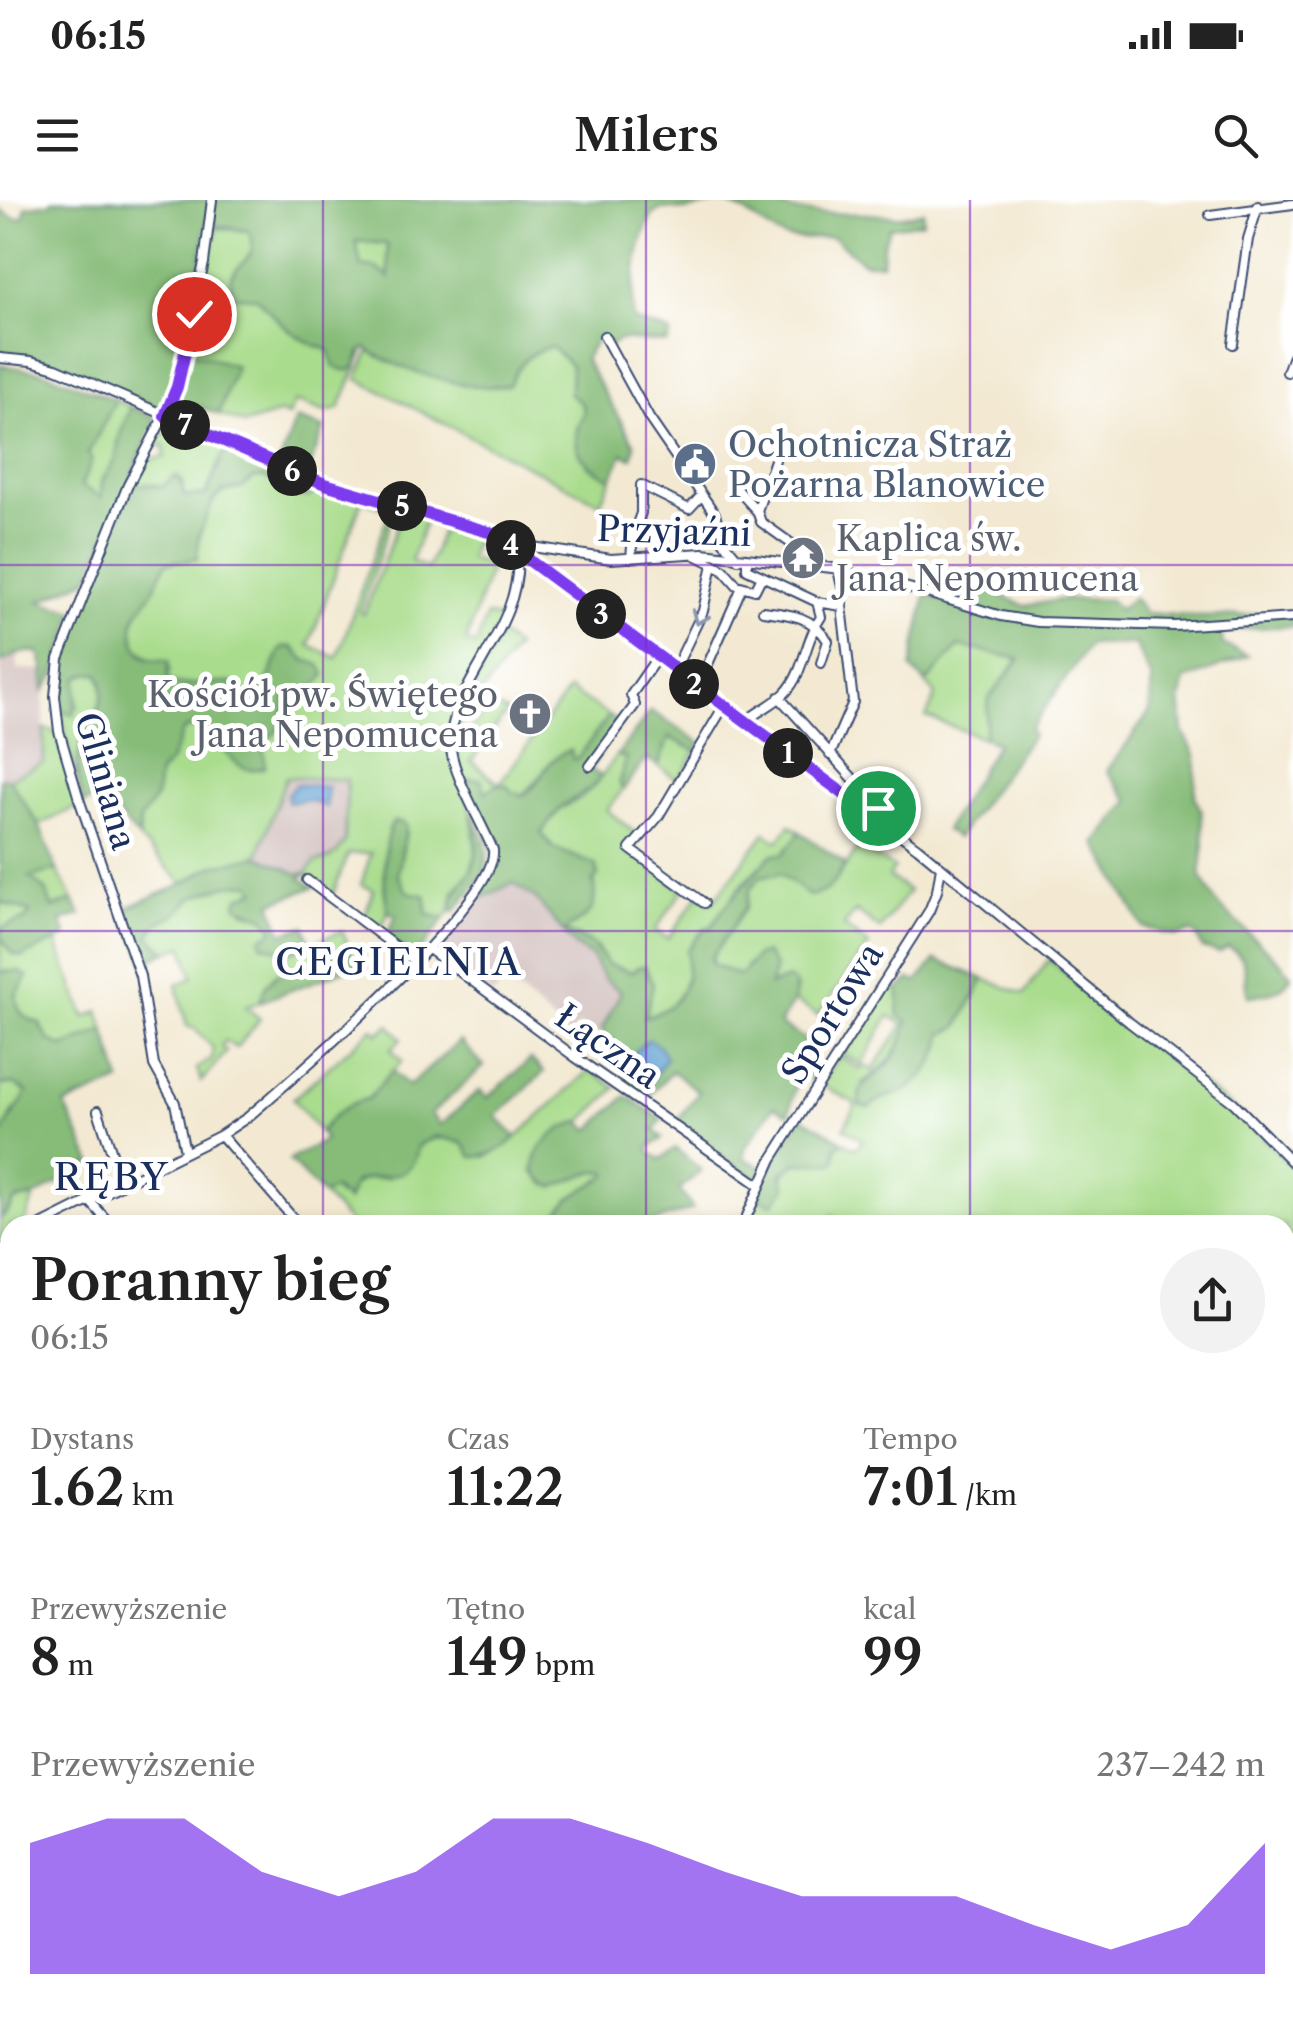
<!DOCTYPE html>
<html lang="pl">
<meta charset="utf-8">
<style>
:root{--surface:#fff;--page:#f2f2f2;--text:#222;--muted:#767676;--accent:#7c3aed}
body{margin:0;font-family:"Libre Caslon Text",serif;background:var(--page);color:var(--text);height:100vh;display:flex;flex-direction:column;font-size:38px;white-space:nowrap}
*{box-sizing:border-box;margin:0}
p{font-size:32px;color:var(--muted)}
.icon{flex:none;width:55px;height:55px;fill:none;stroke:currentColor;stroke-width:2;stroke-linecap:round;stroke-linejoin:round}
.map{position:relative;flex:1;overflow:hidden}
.side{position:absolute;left:0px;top:1015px;width:1295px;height:812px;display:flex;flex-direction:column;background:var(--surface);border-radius:30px 30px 0 0;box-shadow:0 5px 15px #0003}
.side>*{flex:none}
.pin{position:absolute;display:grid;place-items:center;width:85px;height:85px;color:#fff;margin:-42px;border:5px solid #fff;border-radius:50%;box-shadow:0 2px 10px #0007}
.km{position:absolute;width:50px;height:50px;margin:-25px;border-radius:50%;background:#222;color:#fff;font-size:28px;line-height:50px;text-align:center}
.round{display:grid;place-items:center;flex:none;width:105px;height:105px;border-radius:52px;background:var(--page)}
.headline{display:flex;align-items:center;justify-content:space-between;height:170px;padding:0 30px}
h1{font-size:55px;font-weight:600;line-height:75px}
.stats{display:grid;grid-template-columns:repeat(3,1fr);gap:15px;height:170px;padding:10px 30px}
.stats div{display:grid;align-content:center}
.stats b{font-size:50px;font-weight:600}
.stats small{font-size:28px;font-weight:400}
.stats p{font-size:28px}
.chart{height:280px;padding:20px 30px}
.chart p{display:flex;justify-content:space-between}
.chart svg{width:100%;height:180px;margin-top:10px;fill:var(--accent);opacity:.7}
.status{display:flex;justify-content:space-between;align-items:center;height:70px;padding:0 50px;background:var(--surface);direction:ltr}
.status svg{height:28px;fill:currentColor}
header{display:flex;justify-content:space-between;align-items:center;height:130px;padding:0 30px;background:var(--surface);font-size:45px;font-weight:600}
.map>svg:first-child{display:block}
</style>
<div class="status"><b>06:15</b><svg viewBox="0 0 49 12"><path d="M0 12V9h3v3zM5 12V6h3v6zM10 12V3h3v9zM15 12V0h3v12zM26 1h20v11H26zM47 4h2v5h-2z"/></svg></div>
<header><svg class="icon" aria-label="menu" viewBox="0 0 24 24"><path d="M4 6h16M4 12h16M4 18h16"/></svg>Milers<svg class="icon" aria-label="search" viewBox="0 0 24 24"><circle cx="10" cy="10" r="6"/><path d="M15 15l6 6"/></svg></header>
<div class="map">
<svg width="1293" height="1827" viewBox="0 0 1293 1827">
<rect width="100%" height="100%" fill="#fff"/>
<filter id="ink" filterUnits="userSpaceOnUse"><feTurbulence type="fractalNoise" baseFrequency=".01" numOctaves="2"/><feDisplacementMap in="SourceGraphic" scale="20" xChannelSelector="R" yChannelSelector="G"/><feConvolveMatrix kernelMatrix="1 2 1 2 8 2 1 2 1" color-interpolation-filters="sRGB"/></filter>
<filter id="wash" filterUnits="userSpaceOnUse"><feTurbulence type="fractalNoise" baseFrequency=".0048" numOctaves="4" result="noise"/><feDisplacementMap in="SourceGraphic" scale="40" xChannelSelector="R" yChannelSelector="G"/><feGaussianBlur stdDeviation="2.25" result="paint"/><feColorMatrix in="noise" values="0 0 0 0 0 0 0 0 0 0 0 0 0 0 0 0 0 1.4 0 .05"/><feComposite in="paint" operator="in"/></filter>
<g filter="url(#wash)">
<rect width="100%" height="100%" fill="#f3e9d2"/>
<path fill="#d1c0bd" d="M17 453 18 470 44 469V562L9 579H0V463Z
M286 577 348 580 345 640 338 652 331 658 315 662 309 672 298 674 258 656Z
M513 683 535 698 575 746 592 757 610 784 621 792 609 818 595 836 579 825 570 836 506 780 493 795 433 748 473 697Z
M283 1818H968L971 1827H277Z"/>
<path fill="#a9dc8c" stroke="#628675" stroke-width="2.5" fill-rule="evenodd" d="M217 28 387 44 390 88 339 209 325 212 295 201 288 216 281 213 245 224 177 199Z
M552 147 572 166 570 194 582 204 584 213 576 228 588 266 611 279 600 303 357 179 369 151 410 169 509 185C517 165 530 150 552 147Z
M116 200 131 207 118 242 116 259 102 281 101 298 81 286 91 261 88 254Z
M161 233 197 238 196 233 243 252 218 264 206 295 184 296 181 291C166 287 146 280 132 287L149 255V260L165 257 164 245 153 246Z
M254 278H264L302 289 301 297 311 296 315 285 395 307 360 412 364 414 402 312 427 316 411 361 428 368 445 321 478 331 469 359 491 365 466 442 476 445 487 415 502 420 456 506 448 540 471 610 476 654 470 673 454 692 451 710 445 718 428 715 425 696 407 692 398 675 406 632 389 628 384 689 388 712 380 733 363 721 374 690 361 685 371 653 348 654 332 697 311 676 305 675 315 662 330 658 338 652 345 641 347 580 286 577 258 656 204 670 183 684 139 638 140 620 159 573 170 562 183 530 199 524 215 535 227 555 265 566 263 543C282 526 284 526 284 500L294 492 305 460 292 447H283C274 459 266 505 244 493 239 491 235 486 231 483L180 485 167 481 170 468C120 446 126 429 152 390 159 381 160 372 167 363L197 359C198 339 204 301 224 292 237 286 243 288 254 278ZM362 300 390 309 337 458 309 445Z
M500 435 516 447 482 493 474 486Z
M965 445 1020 458 989 498 984 538 926 517 936 495 926 483 954 450Z
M89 473 99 474C112 501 86 527 79 553 77 564 78 577 79 587L60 511 78 507 75 484 78 478Z
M569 490 609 516 577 559 573 560 571 551 563 553 523 595 484 592 482 582 467 587C452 550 450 532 468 495L479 498 460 526 458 545 491 505 507 512 471 561 499 584Z
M44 529 57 532 79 606 39 625 9 579 44 562Z
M669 537 696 551 678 580 658 566Z
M617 555 626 558 619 582 623 590 607 610 640 637 626 649 683 690 655 730 668 739 699 694 712 703 765 633 778 641 790 625 800 632 783 655C760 655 723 709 710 729L706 727 687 750C689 784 682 809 644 817L653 785 645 767 631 772 607 764 597 748 584 739 563 731C604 707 590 706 596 666L553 648 541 633 561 608 580 599 597 583Z
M859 647 894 668 889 677 909 691 880 729 856 711 844 726 869 745 818 815 794 801 797 787 789 779 770 785 769 781 774 772 748 764 742 774H735L712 764 713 751 746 707 750 689 760 677 780 673 809 695 835 682Z
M57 670 73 700 52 709 46 690 29 677Z
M239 682 250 683 256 690 243 711 265 717 273 727 272 732 261 738 287 753 342 731 349 747C334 753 318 762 303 768 277 777 270 773 260 802L246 807 260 819 236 848 225 841 221 847 227 851 201 882 197 868 212 859 213 848 195 829 187 826 177 785 193 777 183 746 166 752 149 736 158 723 178 713 192 697Z
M0 702 30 712 26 719 4 727 2 740 16 756 56 741 85 817 99 811 105 830 63 847 49 840 39 823C22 817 18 813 16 795L27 777 19 771 0 772Z
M1049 759 1139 837 1238 912 1293 969V1048L1285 1053V1025H840L833 1015 823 1025H746L754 1002 761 999 773 1004C784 964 790 957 833 963L838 944 844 942 856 949 863 940 844 928 856 904 822 885 839 856 860 869 863 865 873 870 904 824 889 816 862 864 843 855 885 784 898 790 901 799 898 810 908 820C903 849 885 868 862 883L878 898C910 892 940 869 943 834L958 827 984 779 1024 794Z
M389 825 402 839 391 849 402 861 368 899 350 905 333 917 320 932 293 899 373 828 378 834Z
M590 870 616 888 581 922 564 927 548 940 533 971 545 984 555 987C571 981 589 969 607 972L606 976 569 999 549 1025H347L349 1022 323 995 334 989 338 996 365 978H387C407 956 425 928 459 942 469 946 474 953 486 957L510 943Z
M14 884 27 892 22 904 13 912 0 941V885Z
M34 997 24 1025H10V1039L0 1046V1019L7 1014 15 1000Z
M1293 1395V1663L1285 1660V1455L1291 1453Z
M1129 1818H1204L1206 1827H1121Z"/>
<path fill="#86bc78" stroke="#50766b" stroke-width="2.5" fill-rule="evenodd" d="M52 0H209L201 63 182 98 181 152 175 187 166 208 154 207 52 161 0 153V10L14 18H23L26 7 50 3Z
M214 0H764C798 18 830 12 867 14 889 16 903 19 923 11V22L890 27 883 45 882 63H864L833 37C818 36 804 41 787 38 769 34 749 9 727 4 716 1 700 8 689 10 679 11 667 6 659 10 638 22 630 98 634 121L667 131 671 134 667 143 621 139 606 148 598 137 584 159 635 245 632 258 623 254 611 279C581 262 565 248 584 213L582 204 570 194 571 166 552 147C530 150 517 165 509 185 474 193 394 170 366 148L361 152 356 166 348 171 334 167 329 150C297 142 278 121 257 98L234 96 231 90V77C242 58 260 57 249 31L212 25ZM356 41 387 44 389 78 377 68 361 66Z
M189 151 236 166 219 214 193 205 187 208 184 217H176L174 211Z
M0 165 44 172 116 200 88 254 92 260 81 286 101 297 102 281 116 259 120 234 131 207 156 218 88 379 40 401 75 411 55 475 44 491V469L39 453C25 449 12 456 0 463Z
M296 219 324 228 308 272 280 262Z
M233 251 305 279 302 289 264 278H254L242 288 223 292 214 299 199 335 197 359 167 363C161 371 160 376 156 385 146 407 125 416 136 444 138 448 142 455 146 457 152 461 161 458 169 461L167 480 180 485 231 483C235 486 239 491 244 493 266 504 274 459 282 447H292L305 460 320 465 325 474C316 491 306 489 289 493 281 504 288 514 282 525 278 533 269 537 263 543L265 567C232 580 223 538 199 524L183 530 170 562 159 573 156 597 140 620 139 638 101 596 83 604C78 587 75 566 80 548 87 523 112 501 99 474L89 473 78 478 74 514 60 511 59 480 63 459 132 287 138 284 162 286 176 276 182 281 184 296 206 295 223 254Z
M977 384 1025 406 1065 399 1110 400 1119 410 1133 398 1146 413 1202 417 1293 413V426L1223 430 1222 444 1248 456 1185 480 1180 499 1183 531 1196 557 1195 598 1201 610 1204 644 1200 675 1217 704 1282 764 1291 776C1283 793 1265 794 1248 796 1242 777 1251 757 1228 747L1219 753 1202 748 1197 736 1191 732 1176 736 1143 727 1096 643 1130 601 1107 571 1149 513 1152 480 1135 444 1089 445 1030 529 1033 534 957 638 945 630 997 543 984 538 989 498 1020 459 959 446 926 483 911 468 926 395 973 408Z
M651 511 701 543 696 551 669 537 658 566 647 558 623 590 619 583 626 558 617 555Z
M609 516 619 523 590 569 601 576C591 593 577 595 562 607 554 614 548 624 541 633L553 648 596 665 598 676 593 681C599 713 588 715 564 731L592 744 607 764 631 772 638 767 645 766 653 785 645 817C682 807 689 785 687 750L706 727 711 728 722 710 769 657 774 654H783L800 632 845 664C835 682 830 693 809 696L780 673 760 677 750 689 746 707 711 758 712 764 735 774H742L756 756 766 753 775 767 770 785 789 779 795 783 794 801 779 824 807 840 796 862 820 875 796 883 789 914 774 906 745 948 744 958 764 968 756 980 675 923 699 892 672 871 644 901 619 884 634 865 615 850 613 840 601 831 621 792 604 779 592 757 575 746 535 698 513 683 477 700 473 697 496 658 467 587 469 579H481L485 592 499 584 507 585 512 592 523 595C547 581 538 562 571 550L573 559H577ZM646 841 660 847 666 858 651 882 633 856Z
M4 578 9 579 39 625 57 670 30 677 46 690 52 708 73 700 81 715 61 721 67 736 22 757 11 753 0 736 4 727 26 719 30 712 0 702V579Z
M471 610C497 668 491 662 454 712L451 710C454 689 458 690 469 674 482 655 475 631 471 610Z
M393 622H402L406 627 398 675 407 692 425 695 428 715 445 718 415 758 386 737 396 716 388 712C384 689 381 643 393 622Z
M258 656 298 674 306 673 300 678 314 687 271 703 282 733 305 726 311 745 288 753 262 744 261 738 272 732 273 727 264 717 237 706 238 698 256 690 250 683 226 685 192 697 178 713 158 723 149 736 166 752 145 762 124 709 183 684 213 666Z
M349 747 357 765 260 802 265 786 277 774 301 768Z
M936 760 984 779 957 827 943 834C941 856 921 885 900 893 887 898 879 897 870 908L860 906C855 882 871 881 885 867 897 855 905 837 908 821L899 816C897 807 901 800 898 790L910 779 917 782Z
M19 771 28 777 16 795C18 812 22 818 39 823L49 840 63 847 105 830 121 881 65 905 92 963 34 997 15 1000 0 1019C0 998 0 960 0 940 6 921 19 909 27 892L14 884 0 885V772Z
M460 841 484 866 431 914 440 925 480 890 487 898 531 859 544 872 496 916 516 937C505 949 488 957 472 957L463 943 436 936 418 945C414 986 381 971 355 982L347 1001 334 989 323 995 289 960 325 940 320 932C332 917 348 901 368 899L392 871 409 886Z
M626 896 662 919 654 930 663 938 649 947 650 953 661 959 675 948 701 970 679 990 693 1009 644 1025H549L569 999 606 976 607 972C590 968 571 981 555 987 510 973 550 925 581 922L590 930Z
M802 917 844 942 836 947V959L833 963H795L781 974 786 987 773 1004 761 999 754 1002 768 971Z
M968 1818H1120L1111 1827H971Z"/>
<path fill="#5da0d1" stroke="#3c6898" stroke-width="2.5" d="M296 584 328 587 326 607 308 600 288 603 287 594Z
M649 839 660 847 666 858 650 882 632 859 635 851Z"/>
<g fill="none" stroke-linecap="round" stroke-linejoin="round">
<path stroke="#5da0d1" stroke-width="2.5" d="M0 1435 10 1437"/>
</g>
</g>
<g filter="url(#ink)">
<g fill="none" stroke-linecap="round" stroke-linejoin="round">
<g stroke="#3b4b6f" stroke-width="12">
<path id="minor" d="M1210 15 1293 4
M604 136 649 218 715 314 723 341 738 359
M1233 144 1248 39 1258 6
M0 158 31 161 56 168 325 284 519 342
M1287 172 1293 156
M738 290 757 311 761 322 824 367
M757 311 775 260
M526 346 611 359 703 353 832 368 924 392 1001 416 1038 422 1175 426 1293 418
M524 352 526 345 518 342 517 352H524L530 361 918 648 1129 822 1234 903 1293 963
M695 355 723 369 737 385 755 390 761 378
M631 358 633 335 641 313V285L689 309 702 295
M747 360V369L817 402 842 406
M763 411C790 414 813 416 828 441L821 463
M675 469 703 411 713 364
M703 490 708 464 742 387
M779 497 878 606 874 616
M746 521C758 511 776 503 786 492 805 471 805 439 821 417L817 402
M830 555 853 502 842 406 844 395 838 370
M590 566 635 505 631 495 658 456
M307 680 417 763
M704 703 630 649 658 617 724 506
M429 749 575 857 758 984
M98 911 122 983
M221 935 299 1025
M185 952 175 903 154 865 140 776 79 599 59 531 55 496 59 459 89 382 128 285 174 197 204 63 212 0
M88 999 111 1025
M41 1025 221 935 248 917C291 880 500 700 493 650 482 623 454 577 451 549 445 488 525 429 517 352
M743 1025 772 959 929 711 937 691 941 667
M0 1052 10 1045
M0 1187H10
M1285 1218 1293 1190
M0 1239H10
M1285 1284 1293 1287
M0 1295 10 1294
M1285 1342 1293 1343
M0 1353H10
M0 1478 10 1479
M0 1537 10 1540
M0 1667 10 1664
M0 1767 10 1773
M144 1818 161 1827
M89 1827 94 1818
M127 1827 132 1818
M164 1827 170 1818
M202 1827 207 1818
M255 1827 260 1818
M347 1827 351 1818"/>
</g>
<use href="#minor" stroke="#fff" stroke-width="8"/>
<path stroke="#1b2f5e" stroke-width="2.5" d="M703 1818 709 1827
M906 1818 907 1827
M926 1818 930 1827
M953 1818 955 1827
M432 1827 436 1818
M452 1827 456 1818
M468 1827 475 1818
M488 1827 503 1818"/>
</g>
<defs><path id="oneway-chevron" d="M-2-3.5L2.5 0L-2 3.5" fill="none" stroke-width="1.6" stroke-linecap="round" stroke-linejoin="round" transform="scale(2.5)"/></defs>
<use stroke="#8d97ae" href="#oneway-chevron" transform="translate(699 418) rotate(113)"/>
</g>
<g fill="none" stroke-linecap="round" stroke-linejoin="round" filter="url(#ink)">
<g stroke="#fff" stroke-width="20">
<path id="route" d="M194 114 177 187 165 216 325 284 502 336 517 352H524L530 361 856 603 874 616 878 608"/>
</g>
<use href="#route" stroke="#7c3aed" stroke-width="12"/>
</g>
<path fill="none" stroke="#7b2cbf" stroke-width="2.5" stroke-opacity="0.55" d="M323 0V1025M646 0V1025M970 0V1025M0 365H1293M0 731H1293M0 1096H10M1285 1096H1293M0 1462H10M1285 1462H1293M323 1818V1827M646 1818V1827M970 1818V1827"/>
<defs>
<g id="civic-disc" transform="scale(2.25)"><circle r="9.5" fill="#5c6f8a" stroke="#fff"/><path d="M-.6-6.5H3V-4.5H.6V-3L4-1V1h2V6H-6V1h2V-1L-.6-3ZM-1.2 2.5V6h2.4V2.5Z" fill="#fff"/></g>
<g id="temple-disc" transform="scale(2.25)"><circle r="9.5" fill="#6b7280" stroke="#fff"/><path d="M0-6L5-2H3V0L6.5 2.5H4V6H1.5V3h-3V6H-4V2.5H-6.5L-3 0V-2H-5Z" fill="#fff"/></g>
<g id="church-disc" transform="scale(2.25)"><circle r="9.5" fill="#6b7280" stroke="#fff"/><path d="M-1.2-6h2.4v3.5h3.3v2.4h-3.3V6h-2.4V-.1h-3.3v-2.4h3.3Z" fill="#fff"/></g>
</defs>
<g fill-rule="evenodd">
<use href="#civic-disc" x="695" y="264"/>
<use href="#temple-disc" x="803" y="358"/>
<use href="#church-disc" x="530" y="514"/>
</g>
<g text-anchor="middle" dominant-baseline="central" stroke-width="10" stroke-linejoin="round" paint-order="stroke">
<g font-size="35" fill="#4e5e75" stroke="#fff" text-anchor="start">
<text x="728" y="244">Ochotnicza Straż<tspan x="728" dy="40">Pożarna Blanowice</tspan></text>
</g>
<g font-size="35" fill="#1b2f5e" stroke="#fff">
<text transform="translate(674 331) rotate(2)">Przyjaźni</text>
<text transform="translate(106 581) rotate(74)">Gliniana</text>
<text transform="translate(832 813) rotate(-58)">Sportowa</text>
<text transform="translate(608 846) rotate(35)">Łączna</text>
</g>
<g font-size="35" fill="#5b616d" stroke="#fff" text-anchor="start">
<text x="836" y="338">Kaplica św.<tspan x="836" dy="40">Jana Nepomucena</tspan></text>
<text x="498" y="494" text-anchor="end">Kościół pw. Świętego<tspan x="498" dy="40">Jana Nepomucena</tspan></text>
</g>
<g font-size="38" letter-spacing="2.5" fill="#1b2f5e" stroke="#fff">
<text x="399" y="761">CEGIELNIA</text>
<text x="112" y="976">RĘBY</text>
</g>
</g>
</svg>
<div class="pin" style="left:878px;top:608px;background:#1e9e55"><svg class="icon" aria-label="arrive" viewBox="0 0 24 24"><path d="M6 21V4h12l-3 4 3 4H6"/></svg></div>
<div class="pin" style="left:194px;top:114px;background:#d93025"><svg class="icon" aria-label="check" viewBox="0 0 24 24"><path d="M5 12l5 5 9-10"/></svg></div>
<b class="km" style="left:788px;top:553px">1</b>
<b class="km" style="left:694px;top:484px">2</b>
<b class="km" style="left:601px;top:414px">3</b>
<b class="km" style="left:511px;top:345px">4</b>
<b class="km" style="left:402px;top:306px">5</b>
<b class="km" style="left:292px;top:271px">6</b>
<b class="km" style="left:185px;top:225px">7</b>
<section class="side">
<div class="headline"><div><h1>Poranny bieg</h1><p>06:15</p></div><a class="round"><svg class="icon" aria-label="share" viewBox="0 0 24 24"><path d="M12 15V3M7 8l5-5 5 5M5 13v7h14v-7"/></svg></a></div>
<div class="stats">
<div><p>Dystans</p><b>1.62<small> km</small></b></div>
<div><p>Czas</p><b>11:22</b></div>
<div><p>Tempo</p><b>7:01<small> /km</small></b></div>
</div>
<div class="stats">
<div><p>Przewyższenie</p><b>8<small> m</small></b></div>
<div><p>Tętno</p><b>149<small> bpm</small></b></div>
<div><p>kcal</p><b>99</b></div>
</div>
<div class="chart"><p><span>Przewyższenie</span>237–242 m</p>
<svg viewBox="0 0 160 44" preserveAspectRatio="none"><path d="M0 44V12L10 6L20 6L30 19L40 25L50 19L60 6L70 6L80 12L90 19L100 25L110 25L120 25L130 32L140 38L150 32L160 12V44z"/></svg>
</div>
</section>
</div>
